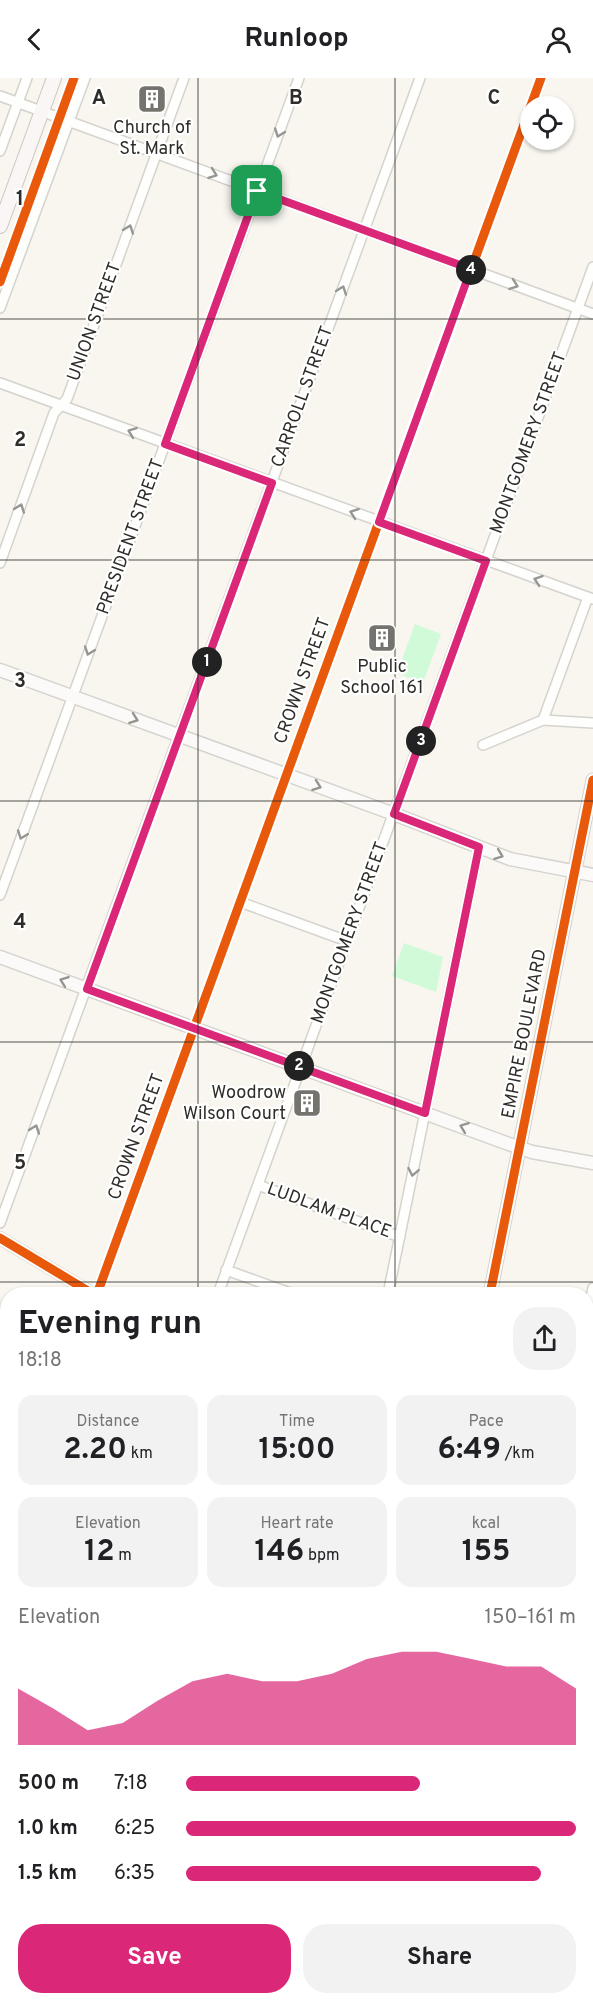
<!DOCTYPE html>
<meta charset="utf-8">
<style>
:root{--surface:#fff;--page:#f2f2f2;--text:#202124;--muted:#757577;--accent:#db2777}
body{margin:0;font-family:Overpass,sans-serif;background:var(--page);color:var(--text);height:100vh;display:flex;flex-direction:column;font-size:22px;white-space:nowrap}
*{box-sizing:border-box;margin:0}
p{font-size:20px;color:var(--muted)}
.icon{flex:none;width:33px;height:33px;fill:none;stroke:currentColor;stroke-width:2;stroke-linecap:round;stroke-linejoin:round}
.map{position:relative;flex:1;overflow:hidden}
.panel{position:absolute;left:0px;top:1209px;width:594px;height:718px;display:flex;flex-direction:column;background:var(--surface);border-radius:24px 24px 0 0;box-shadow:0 2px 4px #0004}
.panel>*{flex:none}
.buttons{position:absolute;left:520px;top:18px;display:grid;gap:12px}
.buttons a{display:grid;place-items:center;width:54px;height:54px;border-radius:50%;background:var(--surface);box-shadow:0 2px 4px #0004;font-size:30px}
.pin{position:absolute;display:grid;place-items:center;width:51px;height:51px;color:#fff;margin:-26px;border-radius:12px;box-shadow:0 3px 9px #0006}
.km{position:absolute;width:30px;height:30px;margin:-15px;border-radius:50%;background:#222;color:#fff;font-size:16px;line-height:30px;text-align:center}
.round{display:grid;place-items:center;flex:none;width:63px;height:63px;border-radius:24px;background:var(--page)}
.summary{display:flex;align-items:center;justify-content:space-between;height:102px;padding:0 18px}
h1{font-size:33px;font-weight:700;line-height:45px}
.figures{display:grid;grid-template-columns:repeat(3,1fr);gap:9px;height:102px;padding:6px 18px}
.figures div{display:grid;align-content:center;border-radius:15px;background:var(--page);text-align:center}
.figures b{font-size:30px;font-weight:700}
.figures small{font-size:16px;font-weight:400}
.figures p{font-size:16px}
.chart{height:168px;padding:12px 18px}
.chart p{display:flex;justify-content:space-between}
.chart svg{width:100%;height:108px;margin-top:6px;fill:var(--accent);opacity:.7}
.action{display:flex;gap:12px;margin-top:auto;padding:12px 18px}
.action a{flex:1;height:69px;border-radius:24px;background:var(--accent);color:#fff;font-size:24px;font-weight:700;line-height:69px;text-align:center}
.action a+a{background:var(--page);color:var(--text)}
ul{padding:0 18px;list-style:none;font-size:20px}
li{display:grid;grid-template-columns:96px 72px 1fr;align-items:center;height:45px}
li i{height:15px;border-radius:8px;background:var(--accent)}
header{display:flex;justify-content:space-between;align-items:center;height:78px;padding:0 18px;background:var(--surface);font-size:27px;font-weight:700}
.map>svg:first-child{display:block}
</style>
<header><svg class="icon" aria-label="back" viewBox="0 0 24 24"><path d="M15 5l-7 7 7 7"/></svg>Runloop<svg class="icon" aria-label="person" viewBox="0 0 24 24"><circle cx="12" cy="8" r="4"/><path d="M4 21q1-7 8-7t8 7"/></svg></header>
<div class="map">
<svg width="593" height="1927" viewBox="0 0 593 1927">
<rect width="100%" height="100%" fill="#f8f6ef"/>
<path fill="#d1fad8" d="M415 546 441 556 423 605 397 595Z
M404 865 443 879 436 914 392 898Z
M0 1710 8 1711V1920H99L66 1927H0Z"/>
<path fill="#b4dfbc" d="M331 1920H352L367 1927H320Z"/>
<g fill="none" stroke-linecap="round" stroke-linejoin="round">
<path stroke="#82dae8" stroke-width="2" d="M0 1864 8 1857"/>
<g stroke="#d5d3ce" stroke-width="12">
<path id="minor" d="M0 18 593 236
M0 73 27 0
M0 230 85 0
M0 305 593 521
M0 485 54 335 67 321 184 0
M543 642 588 519
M483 667 543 642 593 645
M0 817 299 0
M240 824 347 863
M258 1107 400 1159
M0 1145 420 0
M226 1192 293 1216
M97 1216 541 0
M218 1216 593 189
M388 1216 479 769
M586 1243 593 1210
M0 1381 8 1369
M0 1477 8 1482
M586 1745 593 1712"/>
</g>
<g stroke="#d5d3ce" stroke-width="14">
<path id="tertiary" d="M0 1160 93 1216
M586 1415 593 1416"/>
</g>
<g stroke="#d5d3ce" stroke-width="15">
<path id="secondary" d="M0 592 394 736 510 781 593 797
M0 879 506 1065 532 1074 593 1085
M490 1216 593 702
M0 1695 8 1696
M586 1785 593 1786
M392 1920 397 1927"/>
</g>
<g stroke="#ccc5c2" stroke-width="16">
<path id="primary" d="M0 148 54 0
M586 1843 593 1842
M173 1927 208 1920"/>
</g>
<use href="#minor" stroke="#fefefd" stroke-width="9"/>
<use href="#tertiary" stroke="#fefefd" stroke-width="10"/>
<use href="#secondary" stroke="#fcfaf9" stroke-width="12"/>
<use href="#primary" stroke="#faf6f5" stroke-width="14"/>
<g stroke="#c8c8c6" stroke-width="4.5">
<path id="rail" d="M0 1607 8 1612
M586 1918 593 1919
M529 1920 573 1927
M510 1921 537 1925"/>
</g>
<use href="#rail" stroke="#fff" stroke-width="2" stroke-dasharray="7" stroke-linecap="butt"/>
<g stroke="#d5d3ce" stroke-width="12" stroke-linecap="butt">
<path id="minor-bridge" d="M0 1604 4 1597"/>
</g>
<use href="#minor-bridge" stroke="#fefefd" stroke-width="9"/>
<g stroke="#fff" stroke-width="13">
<path id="cycleway" d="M0 204 74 0
M0 1160 93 1216
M97 1216 541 0
M490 1216 593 702"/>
</g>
<use href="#cycleway" stroke="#e8590c" stroke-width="9"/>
</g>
<defs><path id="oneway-chevron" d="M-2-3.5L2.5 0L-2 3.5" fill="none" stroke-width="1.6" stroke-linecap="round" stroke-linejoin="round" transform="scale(1.5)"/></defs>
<g stroke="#969693">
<use href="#oneway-chevron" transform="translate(279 55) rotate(110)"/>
<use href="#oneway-chevron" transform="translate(213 96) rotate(20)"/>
<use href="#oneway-chevron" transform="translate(129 151) rotate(-70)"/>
<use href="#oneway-chevron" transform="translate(514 207) rotate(20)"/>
<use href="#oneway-chevron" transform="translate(342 212) rotate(-70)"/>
<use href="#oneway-chevron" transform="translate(132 354) rotate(-160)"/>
<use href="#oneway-chevron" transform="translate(20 430) rotate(-70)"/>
<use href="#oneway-chevron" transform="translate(354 435) rotate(-160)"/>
<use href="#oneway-chevron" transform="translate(538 502) rotate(-161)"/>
<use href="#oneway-chevron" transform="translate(89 573) rotate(110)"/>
<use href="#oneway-chevron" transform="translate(22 757) rotate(110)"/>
<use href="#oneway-chevron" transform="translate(35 1051) rotate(-70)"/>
<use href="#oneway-chevron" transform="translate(413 1094) rotate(101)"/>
</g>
<g stroke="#969491">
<use href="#oneway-chevron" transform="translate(134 641) rotate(20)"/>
<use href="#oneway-chevron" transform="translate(317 708) rotate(20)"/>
<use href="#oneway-chevron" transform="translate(499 777) rotate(21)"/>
<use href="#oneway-chevron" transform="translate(64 903) rotate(-160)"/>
<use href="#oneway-chevron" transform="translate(464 1049) rotate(-159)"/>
</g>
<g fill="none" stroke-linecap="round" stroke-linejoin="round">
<g stroke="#fff" stroke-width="12">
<path id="route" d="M257 113 471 191 379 444 486 483 394 736 479 769 425 1035 87 911 272 405 165 366Z"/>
</g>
<use href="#route" stroke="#db2777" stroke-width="8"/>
</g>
<path fill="none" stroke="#2f2d29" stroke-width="1.5" stroke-opacity="0.55" d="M198 0V1216M395 0V1216M0 241H593M0 482H593M0 723H593M0 964H593M0 1204H593M0 1445H8M586 1445H593M0 1686H8M586 1686H593M198 1920V1927M395 1920V1927"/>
<defs>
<g id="building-square" transform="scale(1.5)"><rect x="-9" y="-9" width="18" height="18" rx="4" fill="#75736e" stroke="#fff"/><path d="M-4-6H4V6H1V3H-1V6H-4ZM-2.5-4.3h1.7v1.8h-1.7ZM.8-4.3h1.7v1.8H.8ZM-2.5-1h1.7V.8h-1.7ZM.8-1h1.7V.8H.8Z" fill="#fff"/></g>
</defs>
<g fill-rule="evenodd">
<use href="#building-square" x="152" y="21"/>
<use href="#building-square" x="382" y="560"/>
<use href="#building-square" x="307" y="1025"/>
</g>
<g text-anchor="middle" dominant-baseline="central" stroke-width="4.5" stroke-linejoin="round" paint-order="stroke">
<g font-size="18" fill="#2f2d29" stroke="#fff">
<text x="152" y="50">Church of<tspan x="152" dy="21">St. Mark</tspan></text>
<text x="382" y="589">Public<tspan x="382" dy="21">School 161</tspan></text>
<text x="286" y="1015" text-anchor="end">Woodrow<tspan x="286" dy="21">Wilson Court</tspan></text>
</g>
<g font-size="18" fill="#2f2d29" stroke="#fff">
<text transform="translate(95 244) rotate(-70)">UNION STREET</text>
<text transform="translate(303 319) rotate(-70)">CARROLL STREET</text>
<text transform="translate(529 365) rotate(-70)">MONTGOMERY STREET</text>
<text transform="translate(131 459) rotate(-70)">PRESIDENT STREET</text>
<text transform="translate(303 603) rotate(-70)">CROWN STREET</text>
<text transform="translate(350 855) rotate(-70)">MONTGOMERY STREET</text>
<text transform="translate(525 956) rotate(-79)">EMPIRE BOULEVARD</text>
<text transform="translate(137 1059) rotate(-70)">CROWN STREET</text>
<text transform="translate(329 1133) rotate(20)">LUDLAM PLACE</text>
</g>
</g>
<g font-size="20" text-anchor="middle" font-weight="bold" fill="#2f2d29" stroke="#fff" stroke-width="4.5" stroke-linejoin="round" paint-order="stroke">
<text x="99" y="26">A</text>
<text x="296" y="26">B</text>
<text x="494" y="26">C</text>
<text x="20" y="127">1</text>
<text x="20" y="368">2</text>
<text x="20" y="609">3</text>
<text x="20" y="850">4</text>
<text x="20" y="1091">5</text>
</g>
</svg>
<div class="buttons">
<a><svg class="icon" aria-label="locate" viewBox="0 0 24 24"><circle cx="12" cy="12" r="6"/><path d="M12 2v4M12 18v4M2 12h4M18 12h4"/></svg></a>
</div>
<div class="pin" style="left:257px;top:113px;background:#1e9e55"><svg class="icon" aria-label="arrive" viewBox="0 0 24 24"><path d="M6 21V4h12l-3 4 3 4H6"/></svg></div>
<b class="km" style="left:207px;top:584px">1</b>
<b class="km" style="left:299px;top:988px">2</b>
<b class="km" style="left:421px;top:663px">3</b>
<b class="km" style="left:471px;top:192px">4</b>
<section class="panel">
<div class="summary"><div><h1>Evening run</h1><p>18:18</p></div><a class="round"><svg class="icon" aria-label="share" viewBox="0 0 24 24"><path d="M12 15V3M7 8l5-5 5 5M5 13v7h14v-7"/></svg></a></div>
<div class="figures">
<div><p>Distance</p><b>2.20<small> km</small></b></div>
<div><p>Time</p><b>15:00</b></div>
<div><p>Pace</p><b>6:49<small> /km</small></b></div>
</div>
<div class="figures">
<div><p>Elevation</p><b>12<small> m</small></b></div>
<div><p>Heart rate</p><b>146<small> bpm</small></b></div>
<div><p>kcal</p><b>155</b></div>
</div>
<div class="chart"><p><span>Elevation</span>150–161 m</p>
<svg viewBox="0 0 160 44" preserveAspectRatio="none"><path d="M0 44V21L10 29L20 38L30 35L40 26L50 18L60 15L70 18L80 18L90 15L100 9L110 6L120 6L130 9L140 12L150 12L160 21V44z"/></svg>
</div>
<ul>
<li><b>500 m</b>7:18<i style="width:60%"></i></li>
<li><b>1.0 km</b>6:25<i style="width:100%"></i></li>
<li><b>1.5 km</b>6:35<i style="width:91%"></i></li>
</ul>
<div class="action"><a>Save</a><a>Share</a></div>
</section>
</div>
